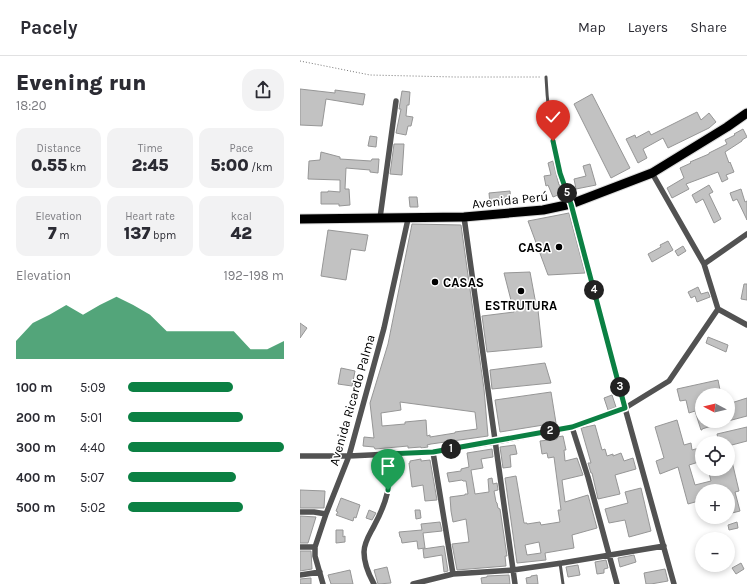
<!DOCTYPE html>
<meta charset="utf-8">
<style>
:root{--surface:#fff;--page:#f2f2f3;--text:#2b2b33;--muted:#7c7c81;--line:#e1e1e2;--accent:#0b8043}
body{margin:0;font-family:Karla,sans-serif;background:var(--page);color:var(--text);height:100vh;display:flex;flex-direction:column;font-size:15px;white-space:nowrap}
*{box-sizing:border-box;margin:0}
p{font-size:13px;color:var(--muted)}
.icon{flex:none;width:22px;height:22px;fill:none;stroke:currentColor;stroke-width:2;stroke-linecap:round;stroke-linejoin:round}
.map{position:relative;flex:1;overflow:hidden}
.details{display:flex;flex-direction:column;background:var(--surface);width:300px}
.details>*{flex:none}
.needle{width:26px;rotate:277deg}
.controls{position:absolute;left:395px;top:332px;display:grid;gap:8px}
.controls a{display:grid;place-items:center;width:40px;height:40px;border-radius:50%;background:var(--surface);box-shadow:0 2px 6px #0003;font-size:20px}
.pin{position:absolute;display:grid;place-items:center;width:34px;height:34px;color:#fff;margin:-41px -17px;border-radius:50% 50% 50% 0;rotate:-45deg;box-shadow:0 0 4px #0007}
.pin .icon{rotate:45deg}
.km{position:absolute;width:20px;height:20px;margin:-10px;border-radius:50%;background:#222;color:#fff;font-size:11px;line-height:20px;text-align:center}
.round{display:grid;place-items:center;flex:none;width:42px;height:42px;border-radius:16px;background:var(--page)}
.overview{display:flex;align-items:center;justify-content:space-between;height:68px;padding:0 16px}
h1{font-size:22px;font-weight:800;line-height:30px}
.figures{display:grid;grid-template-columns:repeat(3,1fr);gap:6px;height:68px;padding:4px 16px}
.figures div{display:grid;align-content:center;border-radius:10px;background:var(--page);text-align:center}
.figures b{font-size:17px;font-weight:800}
.figures small{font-size:11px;font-weight:400}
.figures p{font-size:11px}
.chart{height:112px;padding:8px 16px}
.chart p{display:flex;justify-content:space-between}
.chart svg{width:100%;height:72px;margin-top:4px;fill:var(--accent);opacity:.7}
ul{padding:0 16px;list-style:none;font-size:13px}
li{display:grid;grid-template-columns:64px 48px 1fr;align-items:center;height:30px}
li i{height:10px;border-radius:5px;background:var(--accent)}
header{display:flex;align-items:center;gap:24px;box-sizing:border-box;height:56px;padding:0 20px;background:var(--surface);border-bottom:1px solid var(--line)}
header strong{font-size:19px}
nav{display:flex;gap:22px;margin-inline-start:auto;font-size:14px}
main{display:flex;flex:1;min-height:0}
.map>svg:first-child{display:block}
</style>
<header>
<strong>Pacely</strong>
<nav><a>Map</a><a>Layers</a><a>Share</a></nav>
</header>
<main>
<section class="details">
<div class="overview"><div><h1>Evening run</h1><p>18:20</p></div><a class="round"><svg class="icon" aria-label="share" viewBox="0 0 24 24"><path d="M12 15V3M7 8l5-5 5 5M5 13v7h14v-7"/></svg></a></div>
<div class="figures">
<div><p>Distance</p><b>0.55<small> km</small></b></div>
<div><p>Time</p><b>2:45</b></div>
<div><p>Pace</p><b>5:00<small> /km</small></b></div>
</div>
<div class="figures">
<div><p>Elevation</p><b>7<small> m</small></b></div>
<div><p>Heart rate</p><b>137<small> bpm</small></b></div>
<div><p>kcal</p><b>42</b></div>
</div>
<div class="chart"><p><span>Elevation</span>192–198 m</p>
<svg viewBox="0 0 160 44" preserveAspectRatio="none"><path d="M0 44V33L10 22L20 17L30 11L40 17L50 11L60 6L70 11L80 17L90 27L100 27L110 27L120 27L130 27L140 38L150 38L160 33V44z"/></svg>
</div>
<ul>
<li><b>100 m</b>5:09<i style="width:67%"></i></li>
<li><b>200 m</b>5:01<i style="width:74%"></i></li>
<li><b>300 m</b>4:40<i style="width:100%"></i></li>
<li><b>400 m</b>5:07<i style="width:69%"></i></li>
<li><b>500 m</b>5:02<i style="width:74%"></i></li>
</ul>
</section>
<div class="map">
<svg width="447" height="528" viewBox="0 0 447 528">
<rect width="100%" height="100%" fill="#fff"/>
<path fill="#c2c2c2" stroke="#969696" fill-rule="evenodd" d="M0 33 35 37V34L65 38 63 49 26 43 22 70 0 69Z
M102 35 110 36 109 49H107L106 60 113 61 111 70H108L106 79 96 77 101 53H99Z
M292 38 330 112 311 122 274 48Z
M397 56 401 64 409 57 416 66 409 72 368 92 363 82 343 93 347 102 338 107 326 83 335 79 336 82 349 75 351 79Z
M443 73 447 81 442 84V85L425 96 429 107 430 106 434 116 426 119 428 123 422 126 418 116 386 128 389 133 372 142 367 132 384 122 380 112 391 107 390 106 409 98V97L427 88 425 84 435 79 434 78Z
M70 80 77 81 76 91 68 90Z
M94 88H104L102 119 90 118Z
M21 96 40 101V103L71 105 72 103H79L78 117 70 116V114L46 112 45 133H49L50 149 39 150V148H21V136H28V135L40 136V124L8 123 9 105 20 104Z
M253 105 259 129H260L263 137 253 141 248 129 246 130 244 120 251 119 248 107Z
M290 108 296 129 276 133 274 123 286 120 283 110Z
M409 129 413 136 409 138 421 163 414 167 403 143 396 147 392 139Z
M441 133 445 146 447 145V164L437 143 433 145 430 137Z
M210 135 211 147 190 148 189 137Z
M109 141H117L118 151H110Z
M269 157 285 217 248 219 228 165Z
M112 168 161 169 184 333 188 380 131 388 127 389 128 391 121 392V391L108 392V390L75 393 74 391 63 390 64 381 74 382 70 347 88 288ZM100 346 175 356 177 373 155 376V377L130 381V379L127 380 126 364 105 366V368L82 370 81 357 101 354Z
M28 174 68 179 65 195 51 193 46 224 21 220Z
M368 185 373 194 352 206 348 198 361 191 360 189Z
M383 190 386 195 378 200 375 195Z
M230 216 237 254H238L242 291 187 296 182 260 214 256 204 217Z
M444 228H447V244L441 243Z
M398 231 401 238 408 236 410 241 397 246 395 240 391 242 388 236Z
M0 267 7 272 0 282Z
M408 281 428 289 426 296 406 287Z
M245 307 251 327 192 333 190 314Z
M41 312 55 315 52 330 38 328Z
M418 324 421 339H402V365H423L424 366 402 373V374H401L395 355 389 357 386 344 380 345 377 333Z
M251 336 256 367 200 376 195 344Z
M312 339 316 351 308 354 304 342Z
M447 342V360L428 365V348Z
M377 364 384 389 391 387 392 394 399 392 402 403V405L389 409 395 429 411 425 408 413H428V397H430L439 435 435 436 440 455 428 458V435H402V444L388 448 378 411 360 418 356 405 364 402 355 371Z
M295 369 302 394 305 393 307 400 313 398V400L321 397 324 405 333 402 336 413 315 419 320 438 298 443 292 417H291L288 407H291L281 372Z
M447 371V385L428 390V387H419L417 378Z
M263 380 266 394H264L265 405 277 402 283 419 262 424 265 446 288 439 297 472 272 479 274 492 245 497 246 504 217 507 205 422 216 420 224 467H227V468L240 466 241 469 260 466 258 454H261L254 401 248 402 247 397 242 398 240 385 257 383V381ZM239 486 241 497 227 499 225 489Z
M215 389 217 398 210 399 211 411 203 412 200 391Z
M192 393 193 401 181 403 183 412 171 414 175 438 189 436 188 423 192 422 193 428 197 427 198 434 194 435 196 446 197 447 198 452 200 453 207 500H205L206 510 157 514 152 488 169 486 166 463 153 466 151 455 150 441 165 439V438H168L166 425H163L162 424 149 426 147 417 161 415V413L169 411 167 397Z
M121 403V405L130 404 137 444 125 445 123 429 112 431 109 407H110V405Z
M84 405 85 413H84V419L76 420V414H74V406Z
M341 432 351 475 329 481 325 464 309 467 305 453 328 447 325 436Z
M0 434 25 435 24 452H0Z
M41 442 60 449 56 462 54 461 53 465 36 459 38 456 36 455Z
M69 454 76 457 72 464 66 462Z
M115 454H120L121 462 116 463Z
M0 460 16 461 8 487H0Z
M140 466 142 475 123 477 125 492 118 493 117 485 102 487 101 482 100 481 99 476 122 474 121 468Z
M437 466 438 472 429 474 428 469Z
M36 474H43V481L45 480V486L36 487Z
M144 490 148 515 144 516 142 499 124 502 123 493Z
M0 495H11L12 513 0 515Z
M334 499 336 506 320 511 318 502Z
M306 504 308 512 304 513V517L297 518 295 506Z
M441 507 444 513 436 518 432 512Z
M278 509 280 519 268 521 266 511Z
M87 511 91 527 78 528 74 514Z
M365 513 368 525 351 528H346L344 517Z
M50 514 53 528H31L28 519Z
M209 519 210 528H182L181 522 187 521V520Z
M237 519 238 528H227L226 522 231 521V520Z
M11 522V528H0V523Z"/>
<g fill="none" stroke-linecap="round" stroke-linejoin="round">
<g stroke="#dbdbdb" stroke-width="11">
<path id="trunk" d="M0 163 164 161 243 154 271 148 352 117 427 71 447 57"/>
</g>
<path stroke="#747474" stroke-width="1" stroke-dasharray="1 2" stroke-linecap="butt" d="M0 5 70 19 155 21H240"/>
<path stroke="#525252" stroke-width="3" d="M246 21C248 63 254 106 270 146
M260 507 263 528"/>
<path stroke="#525252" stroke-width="5.5" d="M271 148 325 352 374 528
M164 161 215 528
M80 162 96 45
M404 208 447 178
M418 253 447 269
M272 371 288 421 317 528
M133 396 153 518
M0 400H49L133 396 195 386 272 371 325 352 369 325 418 253 404 208 352 117
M0 456H14L26 458
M0 491H15
M0 519 20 516
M23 528 15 500V491L26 458 49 400 84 272 108 163
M74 528C69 519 64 506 64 496 64 486 70 478 74 470 81 457 89 438 89 423 90 415 89 406 87 398
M113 528 153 518 213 514 262 507 364 490"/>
<use href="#trunk" stroke="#000" stroke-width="9"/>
</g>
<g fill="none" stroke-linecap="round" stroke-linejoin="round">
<g stroke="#fff" stroke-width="8">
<path id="route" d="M88 434C90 422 89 411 87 398L133 396 272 371 325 352 271 148 260 117 253 85"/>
</g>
<use href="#route" stroke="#0b8043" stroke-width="5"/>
</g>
<g fill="#000" stroke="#fff" stroke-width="1.5">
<circle cx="259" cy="191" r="4"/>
<circle cx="135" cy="226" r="4"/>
<circle cx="221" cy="235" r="4"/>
</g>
<g text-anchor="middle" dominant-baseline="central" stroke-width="3" stroke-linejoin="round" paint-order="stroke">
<g font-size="13" fill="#000" stroke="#fff">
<text transform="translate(210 144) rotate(-6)">Avenida Perú</text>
<text transform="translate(52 344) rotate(-74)">Avenida Ricardo Palma</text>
</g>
<g font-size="13" font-weight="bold" fill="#000" stroke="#fff" text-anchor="end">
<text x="251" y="191">CASA</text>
<text x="143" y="226" text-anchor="start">CASAS</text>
<text x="221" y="249" text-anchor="middle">ESTRUTURA</text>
</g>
</g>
</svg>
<div class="controls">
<a><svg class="needle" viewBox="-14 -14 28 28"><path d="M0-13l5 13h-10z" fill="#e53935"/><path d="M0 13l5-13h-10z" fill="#7c7c81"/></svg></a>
<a><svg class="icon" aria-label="locate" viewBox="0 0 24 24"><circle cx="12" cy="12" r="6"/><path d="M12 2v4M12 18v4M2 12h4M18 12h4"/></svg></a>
<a>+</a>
<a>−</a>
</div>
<div class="pin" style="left:88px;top:434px;background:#1e9e55"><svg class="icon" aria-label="arrive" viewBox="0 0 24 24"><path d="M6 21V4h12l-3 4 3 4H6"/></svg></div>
<div class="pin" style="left:253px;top:85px;background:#d93025"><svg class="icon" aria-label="check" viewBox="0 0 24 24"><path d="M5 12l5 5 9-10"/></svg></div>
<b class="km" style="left:151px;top:393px">1</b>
<b class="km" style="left:250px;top:375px">2</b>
<b class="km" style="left:320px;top:331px">3</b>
<b class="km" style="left:294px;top:234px">4</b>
<b class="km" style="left:267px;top:137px">5</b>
</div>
</main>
